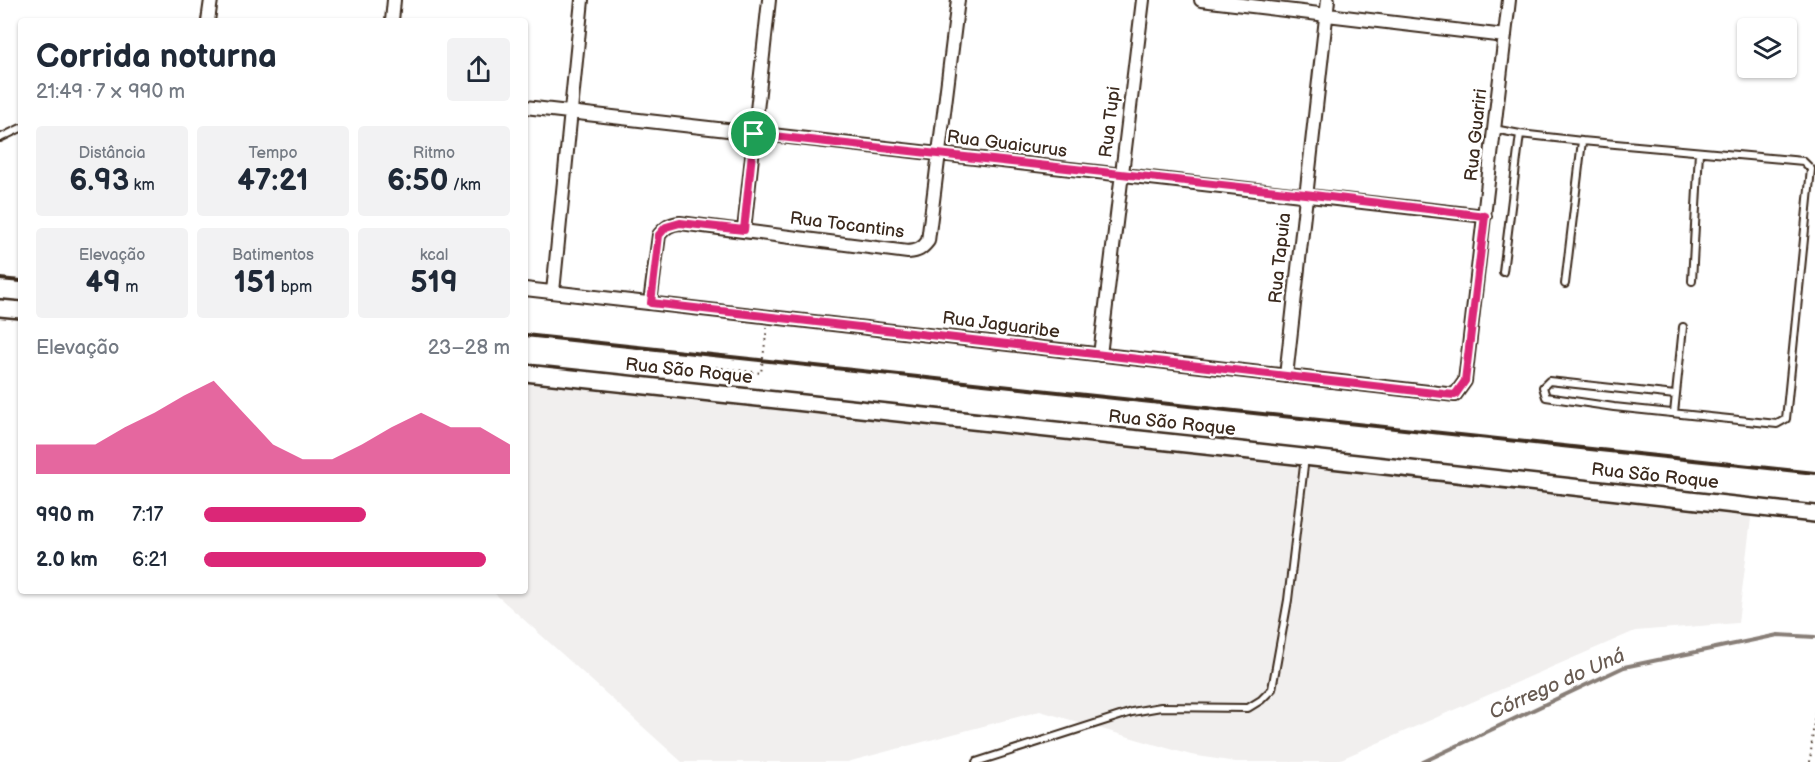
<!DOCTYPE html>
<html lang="pt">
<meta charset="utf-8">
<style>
:root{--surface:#fff;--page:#f2f2f3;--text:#1f2937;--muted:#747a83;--accent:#db2777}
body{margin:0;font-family:"Balsamiq Sans",sans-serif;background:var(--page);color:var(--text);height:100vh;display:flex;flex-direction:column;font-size:22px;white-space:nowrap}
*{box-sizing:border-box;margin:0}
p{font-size:20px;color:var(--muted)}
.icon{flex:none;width:33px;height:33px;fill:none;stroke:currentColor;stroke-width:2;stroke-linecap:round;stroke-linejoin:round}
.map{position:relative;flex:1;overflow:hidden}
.details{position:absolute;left:18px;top:18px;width:510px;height:576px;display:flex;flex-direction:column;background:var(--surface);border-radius:6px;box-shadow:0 2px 4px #0004}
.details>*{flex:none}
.buttons{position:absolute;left:1737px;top:18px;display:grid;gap:12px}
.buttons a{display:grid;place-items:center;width:60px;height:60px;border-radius:6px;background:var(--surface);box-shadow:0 2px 4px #0004;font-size:30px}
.pin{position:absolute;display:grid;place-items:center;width:51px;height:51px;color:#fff;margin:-26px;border:3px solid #fff;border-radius:50%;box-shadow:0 2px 6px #0007}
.round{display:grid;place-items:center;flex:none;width:63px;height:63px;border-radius:6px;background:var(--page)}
.overview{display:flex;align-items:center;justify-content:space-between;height:102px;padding:0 18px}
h1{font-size:33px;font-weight:600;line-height:45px}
.stats{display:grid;grid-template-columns:repeat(3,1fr);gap:9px;height:102px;padding:6px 18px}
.stats div{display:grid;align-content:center;border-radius:6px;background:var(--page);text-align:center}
.stats b{font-size:30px;font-weight:600}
.stats small{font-size:16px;font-weight:400}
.stats p{font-size:16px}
.chart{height:168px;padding:12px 18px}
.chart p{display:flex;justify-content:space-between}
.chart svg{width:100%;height:108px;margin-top:6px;fill:var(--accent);opacity:.7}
ul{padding:0 18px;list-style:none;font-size:20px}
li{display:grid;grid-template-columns:96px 72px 1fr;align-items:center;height:45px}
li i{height:15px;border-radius:8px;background:var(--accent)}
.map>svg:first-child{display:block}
</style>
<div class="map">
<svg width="1815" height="762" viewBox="0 0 1815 762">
<rect width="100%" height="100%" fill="#fff"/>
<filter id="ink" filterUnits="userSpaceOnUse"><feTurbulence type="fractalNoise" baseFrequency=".0167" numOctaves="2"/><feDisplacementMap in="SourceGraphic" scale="12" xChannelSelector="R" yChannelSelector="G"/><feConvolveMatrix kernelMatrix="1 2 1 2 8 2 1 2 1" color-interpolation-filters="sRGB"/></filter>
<g filter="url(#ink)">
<path fill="#f1efee" d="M525 376 1752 511 1738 623 1635 631 1334 762H1236L1191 755 1040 711 847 762H682L492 591H525Z"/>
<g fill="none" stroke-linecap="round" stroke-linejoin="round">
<path stroke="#887e77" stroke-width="4" d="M1423 762 1624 667 1778 635 1815 637"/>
<g stroke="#3b2a1e" stroke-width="10">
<path id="service" d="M1494 129 1520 134 1582 141 1803 161 1811 169 1786 419 1777 424 1614 407 1546 397 1543 387 1549 381 1675 395
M0 138 21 128
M1503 272 1520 134
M1692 281 1699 152
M1565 284 1582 141
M1674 413 1683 327
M976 762 1132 712 1161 707 1248 708 1261 700 1272 689 1288 600 1305 457"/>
</g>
<g stroke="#3b2a1e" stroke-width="16">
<path id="minor" d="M1201 0 1505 36
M208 21 211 0
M392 21 394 0
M525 107 1485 216
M744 230 769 0
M525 289 1455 395 1465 381 1509 0
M553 292 582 0
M650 303 659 235C666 227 670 224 680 223L908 252C918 251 922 249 928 241L958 0
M1100 355 1143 0
M1286 376 1328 0"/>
</g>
<g stroke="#3b2a1e" stroke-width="20">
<path id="tertiary" d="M0 308 21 310
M525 373 1205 446 1815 514"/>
</g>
<path stroke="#3b2a1e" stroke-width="2" stroke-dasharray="1.5 4.5" stroke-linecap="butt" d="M714 378 715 367 761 373 767 328
M1810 762 1815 711"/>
<use href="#service" stroke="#fff" stroke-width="6"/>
<use href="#minor" stroke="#fff" stroke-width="12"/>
<use href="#tertiary" stroke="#fff" stroke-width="15"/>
<path stroke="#3b2a1e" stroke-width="4" d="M0 279 21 281
M525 335 1815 473"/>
</g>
</g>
<g fill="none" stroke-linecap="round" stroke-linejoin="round" filter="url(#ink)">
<g stroke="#fff" stroke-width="12">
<path id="route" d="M754 134 1305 194 1485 216 1465 381 1455 395 1443 394 651 303 659 235 666 227 680 223 744 230Z"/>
</g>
<use href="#route" stroke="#db2777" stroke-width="8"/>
</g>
<g text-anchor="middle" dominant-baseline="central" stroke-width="5" stroke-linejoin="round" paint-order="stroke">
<g font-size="18" fill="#3b2a1e" stroke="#fff">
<text transform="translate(1110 122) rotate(-83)">Rua Tupi</text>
<text transform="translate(1476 135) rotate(-84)">Rua Guariri</text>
<text transform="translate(1007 144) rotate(7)">Rua Guaicurus</text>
<text transform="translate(847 225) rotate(7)">Rua Tocantins</text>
<text transform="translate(1280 258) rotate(-84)">Rua Tapuia</text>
<text transform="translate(1001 325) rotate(7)">Rua Jaguaribe</text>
<text transform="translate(689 371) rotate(6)">Rua São Roque</text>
<text transform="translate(1172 423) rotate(6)">Rua São Roque</text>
<text transform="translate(1655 476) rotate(6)">Rua São Roque</text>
</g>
<g font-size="20" font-style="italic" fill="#685b52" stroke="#fff">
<text transform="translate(1557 684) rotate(-24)">Córrego do Uná</text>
</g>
</g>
</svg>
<div class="buttons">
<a><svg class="icon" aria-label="layers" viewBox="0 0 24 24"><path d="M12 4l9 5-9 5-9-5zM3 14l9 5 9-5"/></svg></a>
</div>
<div class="pin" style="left:754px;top:134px;background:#1e9e55"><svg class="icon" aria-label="arrive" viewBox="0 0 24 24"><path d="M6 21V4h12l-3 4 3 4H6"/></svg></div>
<section class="details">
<div class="overview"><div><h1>Corrida noturna</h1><p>21:49 · 7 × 990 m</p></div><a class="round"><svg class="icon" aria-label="share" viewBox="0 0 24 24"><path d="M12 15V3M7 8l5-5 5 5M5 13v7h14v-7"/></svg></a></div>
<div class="stats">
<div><p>Distância</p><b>6.93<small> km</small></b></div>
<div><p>Tempo</p><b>47:21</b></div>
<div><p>Ritmo</p><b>6:50<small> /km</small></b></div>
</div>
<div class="stats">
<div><p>Elevação</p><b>49<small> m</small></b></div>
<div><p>Batimentos</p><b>151<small> bpm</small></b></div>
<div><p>kcal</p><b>519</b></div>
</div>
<div class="chart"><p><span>Elevação</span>23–28 m</p>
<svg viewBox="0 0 160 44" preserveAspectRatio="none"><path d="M0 44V32L10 32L20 32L30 25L40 19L50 12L60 6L70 19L80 32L90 38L100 38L110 32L120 25L130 19L140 25L150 25L160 32V44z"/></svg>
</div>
<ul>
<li><b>990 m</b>7:17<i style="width:53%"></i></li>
<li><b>2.0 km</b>6:21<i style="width:92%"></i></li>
</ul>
</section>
</div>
